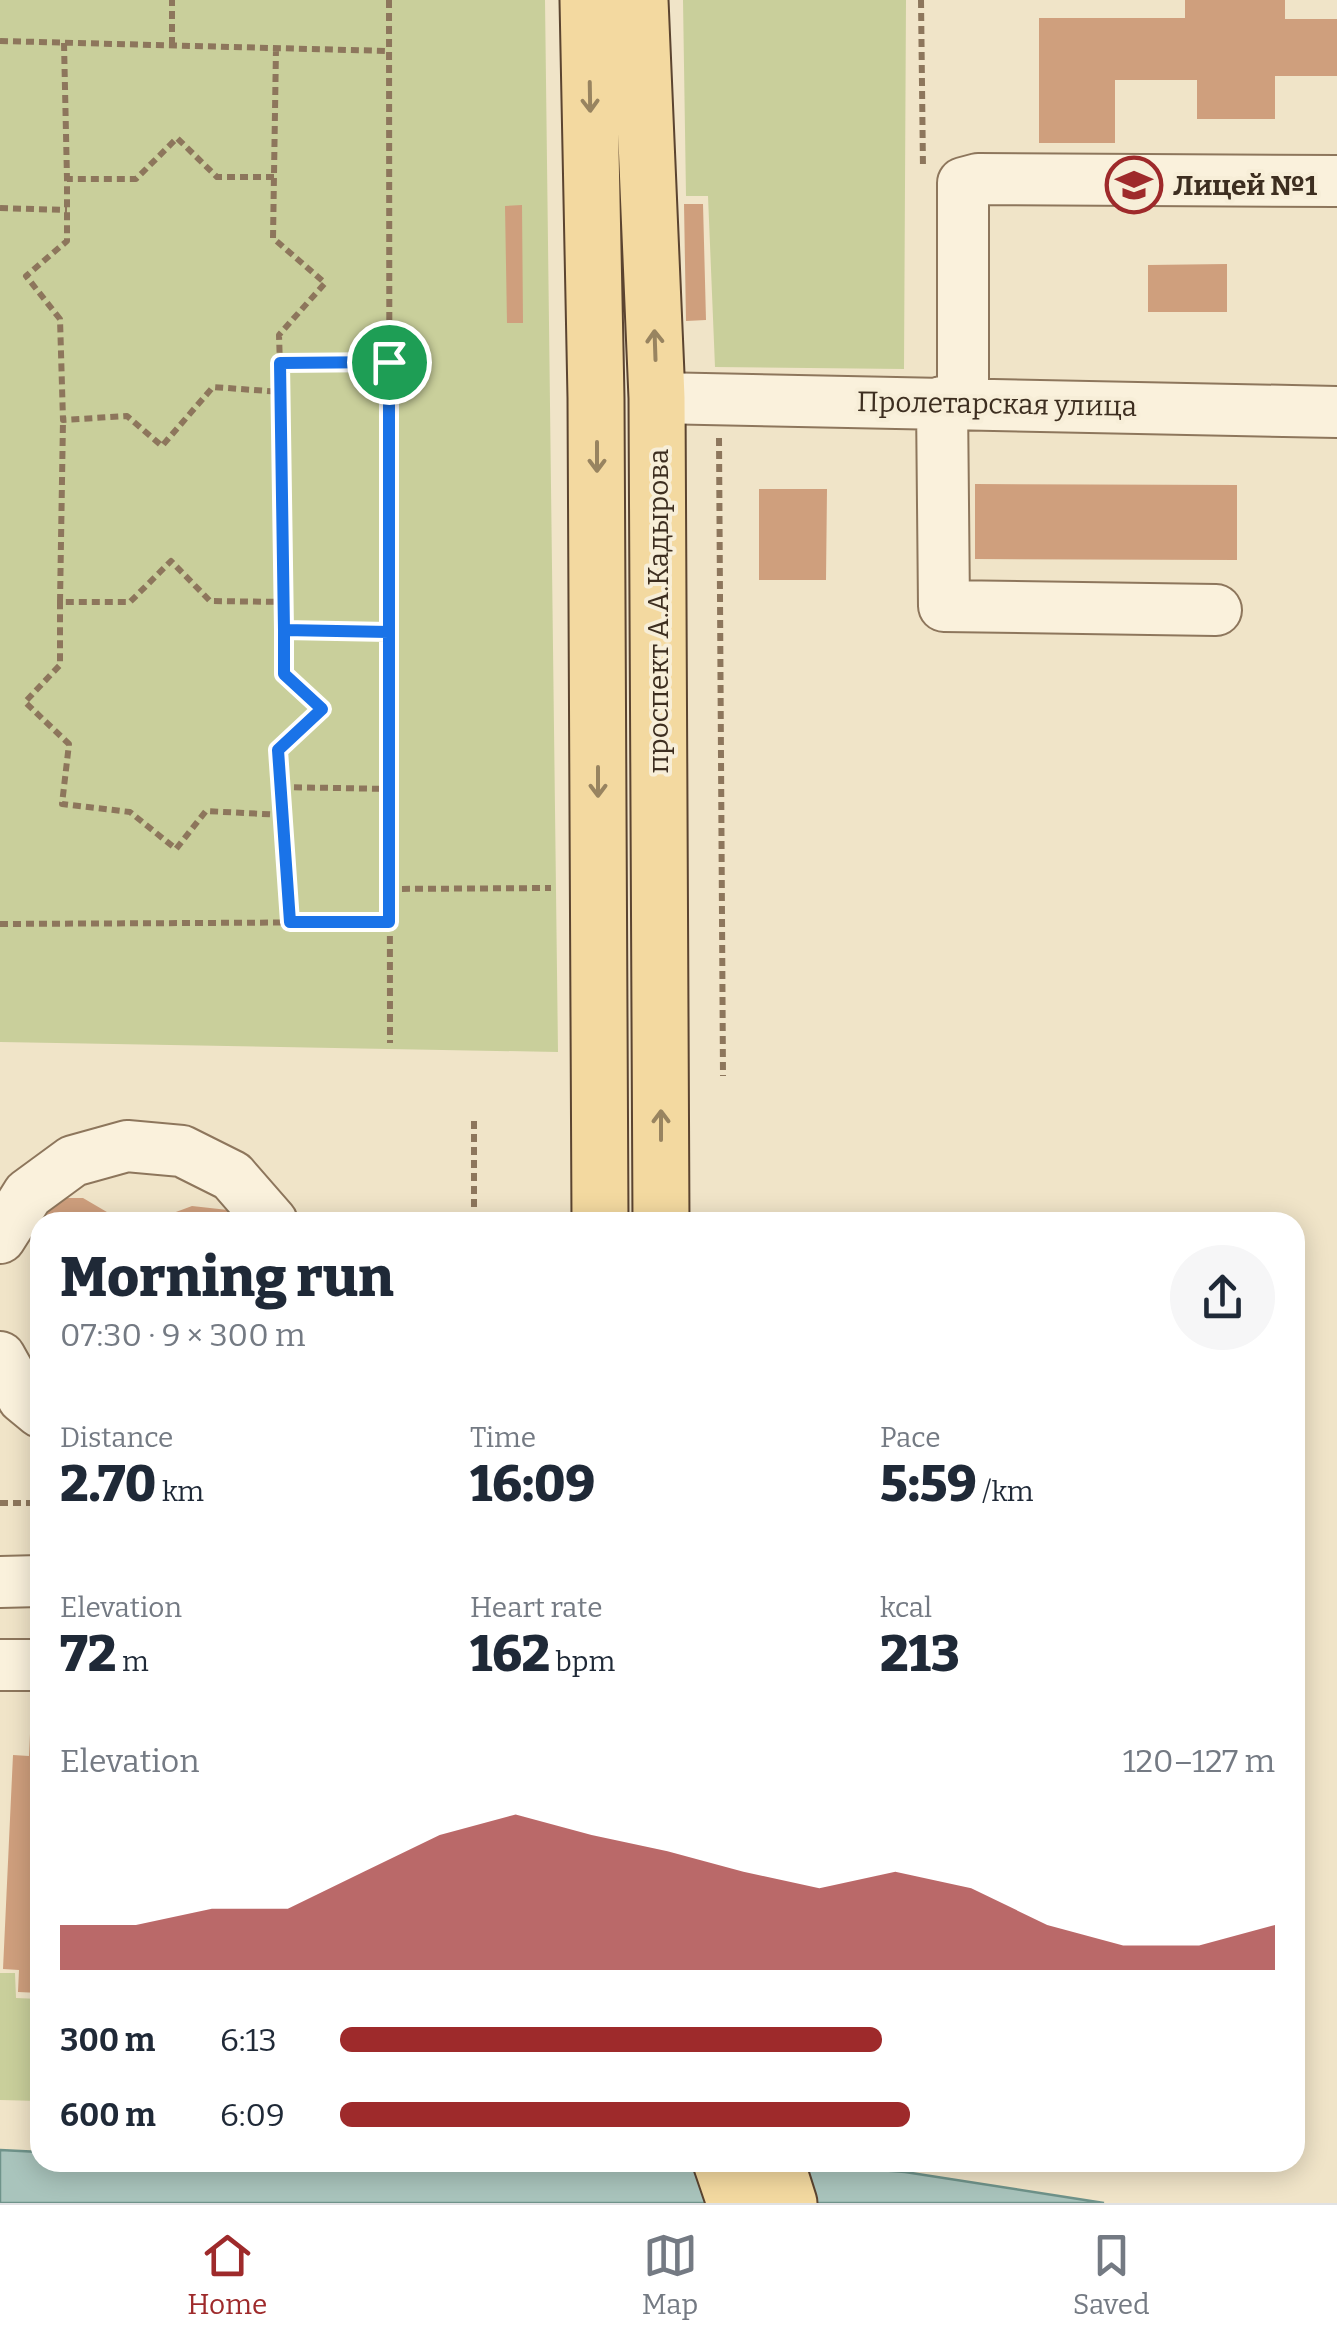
<!DOCTYPE html>
<meta charset="utf-8">
<style>
:root{--surface:#fff;--page:#f6f6f7;--text:#1f2937;--muted:#747a83;--line:#e0e1e3;--accent:#9e2a2b}
body{margin:0;font-family:Bitter,serif;background:var(--page);color:var(--text);height:100vh;display:flex;flex-direction:column;font-size:38px;white-space:nowrap}
*{box-sizing:border-box;margin:0}
p{font-size:32px;color:var(--muted)}
.icon{flex:none;width:55px;height:55px;fill:none;stroke:currentColor;stroke-width:2;stroke-linecap:round;stroke-linejoin:round}
.map{position:relative;flex:1;overflow:hidden}
.sheet{position:absolute;left:30px;top:1212px;width:1275px;height:960px;display:flex;flex-direction:column;background:var(--surface);border-radius:30px;box-shadow:0 5px 25px #0003}
.sheet>*{flex:none}
.pin{position:absolute;display:grid;place-items:center;width:85px;height:85px;color:#fff;margin:-42px;border:5px solid #fff;border-radius:50%;box-shadow:0 2px 10px #0007}
.round{display:grid;place-items:center;flex:none;width:105px;height:105px;border-radius:52px;background:var(--page)}
.head{display:flex;align-items:center;justify-content:space-between;height:170px;padding:0 30px}
h1{font-size:55px;font-weight:800;line-height:75px}
.figures{display:grid;grid-template-columns:repeat(3,1fr);gap:15px;height:170px;padding:10px 30px}
.figures div{display:grid;align-content:center}
.figures b{font-size:50px;font-weight:800}
.figures small{font-size:28px;font-weight:400}
.figures p{font-size:28px}
.chart{height:280px;padding:20px 30px}
.chart p{display:flex;justify-content:space-between}
.chart svg{width:100%;height:180px;margin-top:10px;fill:var(--accent);opacity:.7}
ul{padding:0 30px;list-style:none;font-size:32px}
li{display:grid;grid-template-columns:160px 120px 1fr;align-items:center;height:75px}
li i{height:25px;border-radius:12px;background:var(--accent)}
.tab-bar{display:flex;justify-content:space-around;align-items:center;height:140px;border-top:2px solid var(--line);background:var(--surface);font-size:28px;color:var(--muted)}
.tab-bar a{display:grid;justify-items:center;gap:5px}
.tab-bar .on{color:var(--accent)}
.map>svg:first-child{display:block}
</style>
<div class="map">
<svg width="1337" height="2203" viewBox="0 0 1337 2203">
<rect width="100%" height="100%" fill="#f0e4c8"/>
<path fill="#c9cf9b" d="M0 0H545L558 1052 0 1042Z
M683 0H906L904 369 715 367 708 196H686Z
M0 1973H15L16 1998 40 1999V2101L0 2100Z"/>
<path fill="#a9c4bc" stroke="#6f938a" stroke-width="2.5" d="M0 2150 40 2152V2162L784 2163 905 2172 1104 2203H0Z"/>
<path fill="#cf9f7d" d="M1185 0H1285V19H1337V76H1275V119H1197V80H1115V143H1039V18H1185Z
M684 204H703L706 320 686 321Z
M522 205 523 323H507L505 206Z
M1227 264V312H1148V265Z
M975 484 1237 485V560L975 559Z
M759 489H827L826 580H759Z
M46 1198H83L124 1222H48Z
M192 1206 228 1210V1222H149Z
M30 1734H40V1993L18 1992 19 1970 3 1969 13 1755 29 1756Z"/>
<g fill="none" stroke-linecap="round" stroke-linejoin="round">
<g stroke="#8d765c" stroke-width="54">
<path id="minor" d="M657 398 1337 412
M942 402 944 606 1216 610
M963 403V183L978 179 1337 181
M0 1238 28 1194 73 1161 127 1146 182 1151 232 1176 272 1222
M0 1357 23 1398 40 1412
M0 1582 40 1581
M0 1665H40"/>
</g>
<g stroke="#5b4430" stroke-width="59">
<path id="major" d="M588 0 596 398 600 1222
M640 0 657 398 661 1222
M721 2162 735 2203
M776 2162 789 2203"/>
</g>
<path stroke="#8d765c" stroke-width="6" stroke-dasharray="8 5" stroke-linecap="butt" d="M389 0 390 1043
M921 0 923 169
M0 41 389 51
M64 43 67 179
M172 45V0
M276 48 273 238 325 283 279 335 284 489V673L322 709 279 750 290 923
M274 177H217L177 138 136 179H67V241L26 276 60 319 63 420 127 416 162 446 213 387 281 392
M0 208 67 210
M280 363 389 362
M719 438 723 1076
M60 602 63 420
M284 631 389 633
M281 787 389 789
M283 815 206 811 176 849 130 812 62 804 69 744 25 702 60 665V602H130L171 561 210 601 284 602
M389 889 551 888
M0 924 389 922
M474 1121V1222
M0 1503H40"/>
<use href="#minor" stroke="#faf1dc" stroke-width="50"/>
<use href="#major" stroke="#f3d9a0" stroke-width="55"/>
</g>
<defs><path id="oneway-shaft" d="M-6 0H5M1.5-3L5.5 0L1.5 3" fill="none" stroke-width="1.6" stroke-linecap="round" stroke-linejoin="round" transform="scale(2.5)"/></defs>
<g stroke="#988460">
<use href="#oneway-shaft" transform="translate(590 97) rotate(89)"/>
<use href="#oneway-shaft" transform="translate(655 345) rotate(-92)"/>
<use href="#oneway-shaft" transform="translate(597 457) rotate(90)"/>
<use href="#oneway-shaft" transform="translate(598 782) rotate(90)"/>
<use href="#oneway-shaft" transform="translate(661 1125) rotate(-90)"/>
</g>
<g fill="none" stroke-linecap="round" stroke-linejoin="round">
<g stroke="#fff" stroke-width="20">
<path id="route" d="M389 362 280 363 284 630 389 632V922H290L278 750 322 709 284 674V630L389 632V362"/>
</g>
<use href="#route" stroke="#1a73e8" stroke-width="12"/>
</g>
<defs>
<g id="school-ring" transform="scale(2.875)"><circle r="9.5" fill="#f7eed8" stroke="#9e2a2b" stroke-width="1.5"/><path d="M0-5L7-2L0 1L-7-2ZM-4 1L0 2.5L4 1V4Q0 6-4 4Z" fill="#9e2a2b"/></g>
</defs>
<g fill-rule="evenodd">
<use href="#school-ring" x="1134" y="185"/>
</g>
<g text-anchor="middle" dominant-baseline="central" stroke-width="8" stroke-linejoin="round" paint-order="stroke">
<g font-size="28" font-weight="bold" fill="#3d2e20" stroke="#f7eed8" text-anchor="start">
<text x="1173" y="185">Лицей №1</text>
</g>
<g font-size="28" fill="#3d2e20" stroke="#f7eed8">
<text transform="translate(997 404) rotate(1)">Пролетарская улица</text>
<text transform="translate(658 611) rotate(-90)">проспект А.А.Кадырова</text>
</g>
</g>
</svg>
<div class="pin" style="left:389px;top:362px;background:#1e9e55"><svg class="icon" aria-label="arrive" viewBox="0 0 24 24"><path d="M6 21V4h12l-3 4 3 4H6"/></svg></div>
<section class="sheet">
<div class="head"><div><h1>Morning run</h1><p>07:30 · 9 × 300 m</p></div><a class="round"><svg class="icon" aria-label="share" viewBox="0 0 24 24"><path d="M12 15V3M7 8l5-5 5 5M5 13v7h14v-7"/></svg></a></div>
<div class="figures">
<div><p>Distance</p><b>2.70<small> km</small></b></div>
<div><p>Time</p><b>16:09</b></div>
<div><p>Pace</p><b>5:59<small> /km</small></b></div>
</div>
<div class="figures">
<div><p>Elevation</p><b>72<small> m</small></b></div>
<div><p>Heart rate</p><b>162<small> bpm</small></b></div>
<div><p>kcal</p><b>213</b></div>
</div>
<div class="chart"><p><span>Elevation</span>120–127 m</p>
<svg viewBox="0 0 160 44" preserveAspectRatio="none"><path d="M0 44V33L10 33L20 29L30 29L40 20L50 11L60 6L70 11L80 15L90 20L100 24L110 20L120 24L130 33L140 38L150 38L160 33V44z"/></svg>
</div>
<ul>
<li><b>300 m</b>6:13<i style="width:58%"></i></li>
<li><b>600 m</b>6:09<i style="width:61%"></i></li>
</ul>
</section>
</div>
<nav class="tab-bar">
<a class="on"><svg class="icon" aria-label="home" viewBox="0 0 24 24"><path d="M3 11l9-7 9 7M6 9v11h12V9"/></svg>Home</a>
<a><svg class="icon" aria-label="map" viewBox="0 0 24 24"><path d="M3 6l6-2 6 2 6-2v14l-6 2-6-2-6 2zM9 4v14M15 6v14"/></svg>Map</a>
<a><svg class="icon" aria-label="saved" viewBox="0 0 24 24"><path d="M7 4h10v16l-5-4-5 4z"/></svg>Saved</a>
</nav>
